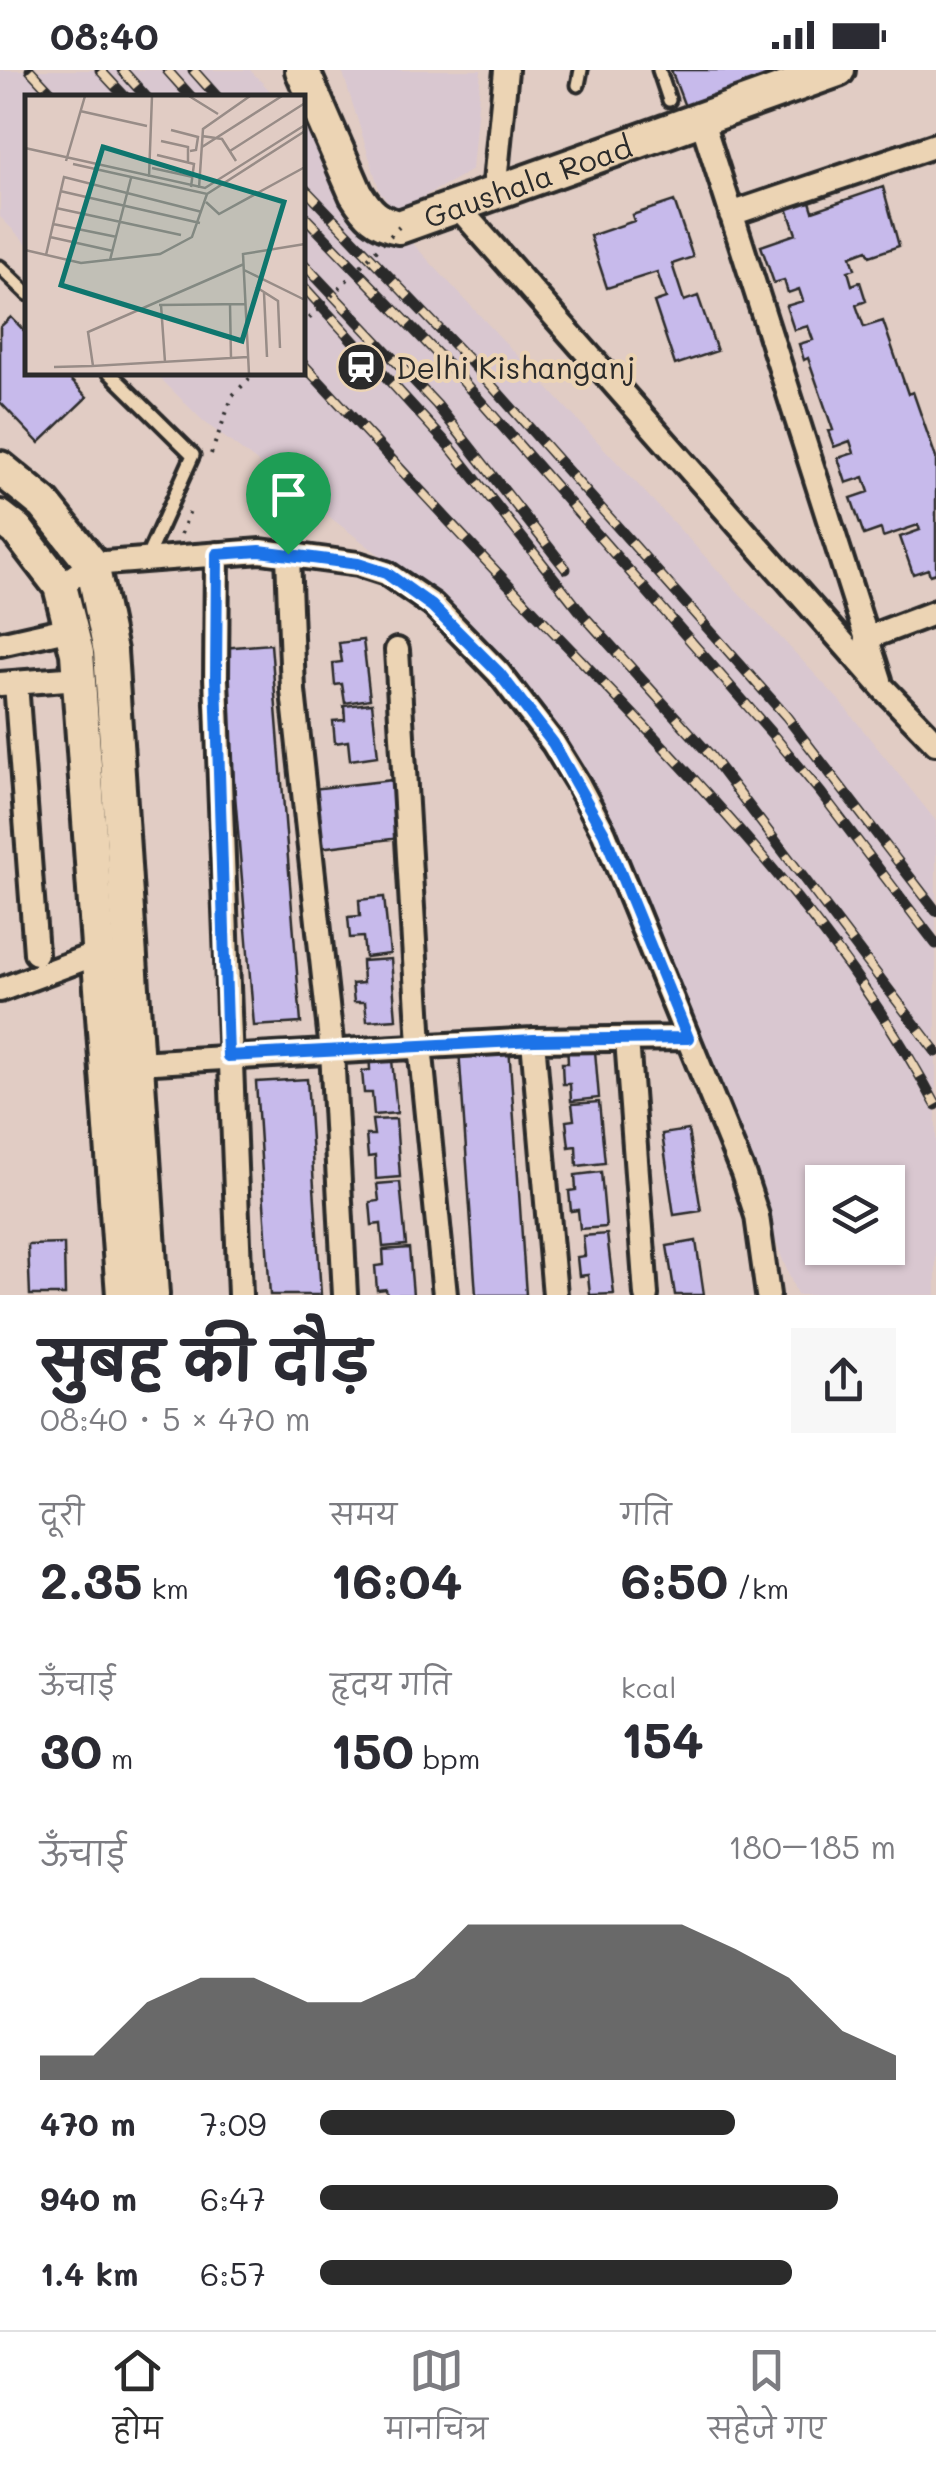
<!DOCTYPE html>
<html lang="hi">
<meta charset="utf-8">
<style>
:root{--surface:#fff;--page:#f7f7f7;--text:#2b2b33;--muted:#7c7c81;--line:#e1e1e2;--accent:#2b2b2b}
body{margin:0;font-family:Mali,"Playpen Sans Deva",sans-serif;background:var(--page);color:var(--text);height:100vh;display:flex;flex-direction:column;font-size:38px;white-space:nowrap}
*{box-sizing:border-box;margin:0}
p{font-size:32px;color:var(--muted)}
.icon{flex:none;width:55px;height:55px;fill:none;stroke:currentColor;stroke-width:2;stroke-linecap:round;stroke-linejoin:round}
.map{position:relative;height:1225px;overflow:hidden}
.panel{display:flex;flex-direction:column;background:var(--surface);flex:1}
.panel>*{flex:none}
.fabs{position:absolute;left:805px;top:1095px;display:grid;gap:20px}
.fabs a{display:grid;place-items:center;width:100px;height:100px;border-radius:0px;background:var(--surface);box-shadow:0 2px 8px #0004;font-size:50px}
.pin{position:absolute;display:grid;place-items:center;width:85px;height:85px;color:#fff;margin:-102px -42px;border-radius:50% 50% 50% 0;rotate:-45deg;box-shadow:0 0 10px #0007}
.pin .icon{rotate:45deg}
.round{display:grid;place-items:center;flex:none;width:105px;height:105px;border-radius:0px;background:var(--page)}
.head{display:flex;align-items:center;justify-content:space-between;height:170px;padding:0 40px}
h1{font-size:55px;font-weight:700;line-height:75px}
.figures{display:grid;grid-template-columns:repeat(3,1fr);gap:15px;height:170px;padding:10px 40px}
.figures div{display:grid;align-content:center}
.figures b{font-size:50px;font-weight:700}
.figures small{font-size:28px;font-weight:400}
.figures p{font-size:28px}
.chart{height:280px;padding:20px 40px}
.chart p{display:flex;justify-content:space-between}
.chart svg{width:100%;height:180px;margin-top:10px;fill:var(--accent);opacity:.7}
ul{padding:0 40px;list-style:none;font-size:32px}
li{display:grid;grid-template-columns:160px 120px 1fr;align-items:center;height:75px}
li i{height:25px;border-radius:12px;background:var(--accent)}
.status{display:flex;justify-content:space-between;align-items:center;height:70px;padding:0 50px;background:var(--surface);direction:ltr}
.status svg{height:28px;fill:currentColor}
.menu{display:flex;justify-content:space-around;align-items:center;height:140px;border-top:2px solid var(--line);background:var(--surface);font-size:28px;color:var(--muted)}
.menu a{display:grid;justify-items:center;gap:5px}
.menu .active{color:var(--accent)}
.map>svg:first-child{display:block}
</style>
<div class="status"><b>08:40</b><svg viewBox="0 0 49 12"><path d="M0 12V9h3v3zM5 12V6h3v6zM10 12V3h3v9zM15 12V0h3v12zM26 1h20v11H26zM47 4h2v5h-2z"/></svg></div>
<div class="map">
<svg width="936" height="1225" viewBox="0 0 936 1225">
<rect width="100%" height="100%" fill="#e1ccc4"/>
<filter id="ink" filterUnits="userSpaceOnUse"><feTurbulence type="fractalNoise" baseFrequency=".01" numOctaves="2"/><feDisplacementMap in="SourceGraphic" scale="20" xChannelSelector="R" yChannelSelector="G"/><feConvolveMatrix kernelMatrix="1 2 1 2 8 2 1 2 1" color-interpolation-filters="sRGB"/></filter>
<g filter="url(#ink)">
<path fill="#d9c7d0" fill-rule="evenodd" d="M0 0H250L276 27 28 28 27 174 0 147Z
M342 0H481L472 100 396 142 380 122Z
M303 56 839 630 936 751V1225H797L583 692 460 546 203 351 155 303 302 302ZM822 1112H888V1178H822Z"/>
<path fill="#c7baeb" stroke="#2b2b2b" stroke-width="2.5" d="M671 0H821L690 50Z
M883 117 899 176 870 186 867 180 851 186 855 199 848 201 852 215 860 212 866 231 856 235 864 257 883 251 908 324 913 322 936 388V503L930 505 928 499 913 504 900 467 920 460 918 455 883 467 881 459 864 465 851 428 869 422 864 407 846 413 838 388 854 383 850 371 834 377 828 361 833 360 808 288 804 290 799 274 813 270 808 256 794 260 786 236 803 231 799 219 788 223 784 210 774 213 761 176 796 164 784 129 807 122 813 141Z
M674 131 693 187 672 194 684 231 698 226 717 281 675 295 654 232 666 228 657 202 607 218 590 166 634 151 632 145Z
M11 247 28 265V302H63L87 327 39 373 0 332V257Z
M363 570 370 629 345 633 342 614 335 615 333 593 342 592 339 573Z
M271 574 301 953 254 956 223 578Z
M372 633 378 686 350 690 348 671 335 673 333 651 345 650 344 636Z
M393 710 400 768 319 778 312 719Z
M384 827 390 884 365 887 363 867 350 868 348 847 360 846 359 830Z
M391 889 396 949 367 951 365 932H354L352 914 363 913 362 891Z
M594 969 599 1028 571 1031 570 1014H563L562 993H568L567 971Z
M509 976 526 1225H476L459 979Z
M391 979 397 1043 374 1045 372 1023H364L362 1001 370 1000 369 981Z
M307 1009 321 1225H270L256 1012Z
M599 1032 605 1093 577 1096 576 1076 569 1077 566 1051 574 1050 572 1034Z
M396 1049 400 1107 376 1109 375 1086 368 1087 366 1065H374L372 1050Z
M688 1060 701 1141 674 1145 662 1064Z
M601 1102 606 1157 580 1159 578 1140 571 1141 569 1121 576 1120 575 1105Z
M400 1112 406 1175 383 1177 381 1154 372 1155 370 1132 379 1131 377 1114Z
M607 1164 614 1224 590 1225 588 1205 579 1206 577 1187 585 1186 583 1166Z
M696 1171 704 1225H675L667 1176Z
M64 1174 65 1225H30L28 1175Z
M409 1178 413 1225H387L386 1219 377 1220 375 1196 384 1195 383 1180Z"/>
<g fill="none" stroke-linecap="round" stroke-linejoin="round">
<g stroke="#2b2b2b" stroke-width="19">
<path id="lane" d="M659 0 669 30
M578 15 581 0
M0 197 28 224
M109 302 193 385 147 487"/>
</g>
<g stroke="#2b2b2b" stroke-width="30">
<path id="street" d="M701 48 880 610
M494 123 506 0
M457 136 883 618 936 673
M731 144 936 75
M217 484 216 608 240 1225
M288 485 293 621 332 981 345 1225
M60 516 92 494 261 481 358 494 386 503 433 535 499 603 553 673 577 712 604 763 743 1103 757 1146 768 1225
M867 568 936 542
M0 574 71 558
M397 580 420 975 445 1225
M16 613 36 883
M0 614 79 608
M0 920 99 883
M627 969 646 1225
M533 970 555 1225
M137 993 533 970 688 968"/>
</g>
<g stroke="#2b2b2b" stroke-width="40">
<g id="secondary">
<path id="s1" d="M302 0 356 124C368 143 377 153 399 157L838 0"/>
<path d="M0 398 44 434 92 494 110 581 152 1225"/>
<path d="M0 447 17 460 60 516 77 583 123 1225"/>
</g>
</g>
<path stroke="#2b2b2b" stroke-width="4" stroke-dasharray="2.5 8" stroke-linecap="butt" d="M211 384 233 325 256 302
M181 464 192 435"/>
<use href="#lane" stroke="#ecd4b4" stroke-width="11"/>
<use href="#street" stroke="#ecd4b4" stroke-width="22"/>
<use href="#secondary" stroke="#ecd4b4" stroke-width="32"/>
<g stroke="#2b2b2b" stroke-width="11">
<path id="rail" d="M30 0 56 28
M100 0 126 28
M122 0 147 28
M167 0 192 28
M193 0 218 28
M302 116 469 290 786 646 936 841
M302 144 455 302 773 665 821 723 936 874
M302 192 437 335 566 499
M302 215 450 377 584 546 710 685 936 982
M302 293C385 382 467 472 551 559 693 707 839 853 936 1035"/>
</g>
<use href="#rail" stroke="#ecd4b4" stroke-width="8" stroke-dasharray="22" stroke-linecap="butt"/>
<path stroke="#2b2b2b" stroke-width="4" stroke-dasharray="2.5 8" stroke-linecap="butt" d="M302 256 399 157"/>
</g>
</g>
<g fill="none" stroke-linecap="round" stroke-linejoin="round" filter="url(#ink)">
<g stroke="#fff" stroke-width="20">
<path id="route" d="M260 481 358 494 386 503 432 536 499 603 553 673 604 763 688 968 534 970 228 986 216 608 217 484Z"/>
</g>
<use href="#route" stroke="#1a73e8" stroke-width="12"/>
</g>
<defs>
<g id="station-disc" transform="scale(2.5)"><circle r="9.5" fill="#2b2b2b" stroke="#ecd4b4"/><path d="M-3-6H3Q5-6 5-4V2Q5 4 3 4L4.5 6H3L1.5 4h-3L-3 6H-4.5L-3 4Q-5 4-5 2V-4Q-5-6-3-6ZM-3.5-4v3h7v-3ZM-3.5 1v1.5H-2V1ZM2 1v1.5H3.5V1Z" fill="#fff"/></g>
</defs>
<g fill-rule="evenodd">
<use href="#station-disc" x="361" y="297"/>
</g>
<g text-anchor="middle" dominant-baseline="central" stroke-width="8" stroke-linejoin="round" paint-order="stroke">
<g font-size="30" fill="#2b2b2b" stroke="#ecd4b4">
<text stroke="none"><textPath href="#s1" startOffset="328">Gaushala Road</textPath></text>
</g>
<g font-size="30" fill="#2b2b2b" stroke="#ecd4b4" text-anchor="start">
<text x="396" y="297">Delhi Kishanganj</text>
</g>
</g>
<g transform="translate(25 25)">
<rect width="280" height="280" fill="#e1ccc4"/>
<path fill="none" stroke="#988c87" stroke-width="2.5" d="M164 1 193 19M55 16 122 31M146 35 173 42 171 55 165 56M177 41 197 44 211 66M136 46 163 52V67M177 52 257 1M0 53 180 93 280 30M205 56 280 8M132 60 169 69 166 92M41 66 60 1M48 69 182 99 280 36M127 73 168 82M124 82 127 1M174 93 178 34 225 1M35 96 175 128M181 107 194 119 280 72M31 113 156 140M28 129 92 142M25 142 88 156M0 155 56 168 135 159 167 142 182 99M21 160 39 82 177 117M85 165 106 83M219 169 63 237 68 271 223 262M219 175 280 205M231 192 253 206 255 253M239 198 242 262M205 209 206 263M134 210 221 209M136 210 140 267M29 272 67 271M224 279 218 159 280 149"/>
<path fill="#0f766e" fill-opacity="0.15" stroke="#0f766e" stroke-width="5" d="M78 52 259 107 217 246 36 190Z"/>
<rect width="280" height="280" fill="none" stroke="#2b2b2b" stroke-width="5"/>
</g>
</svg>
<div class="fabs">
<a><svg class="icon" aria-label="layers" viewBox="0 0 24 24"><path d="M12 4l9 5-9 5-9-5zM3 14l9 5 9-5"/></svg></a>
</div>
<div class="pin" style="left:288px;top:484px;background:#1e9e55"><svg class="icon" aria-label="arrive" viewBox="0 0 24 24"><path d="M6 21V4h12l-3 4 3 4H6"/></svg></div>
</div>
<section class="panel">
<div class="head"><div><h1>सुबह की दौड़</h1><p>08:40 · 5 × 470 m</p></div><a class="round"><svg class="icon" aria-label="share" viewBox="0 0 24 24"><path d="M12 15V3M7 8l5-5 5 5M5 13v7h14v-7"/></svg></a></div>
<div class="figures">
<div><p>दूरी</p><b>2.35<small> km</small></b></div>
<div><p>समय</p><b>16:04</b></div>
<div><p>गति</p><b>6:50<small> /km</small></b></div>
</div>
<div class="figures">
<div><p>ऊँचाई</p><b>30<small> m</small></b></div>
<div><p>हृदय गति</p><b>150<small> bpm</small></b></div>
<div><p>kcal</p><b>154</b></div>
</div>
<div class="chart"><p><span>ऊँचाई</span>180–185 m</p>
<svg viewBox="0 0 160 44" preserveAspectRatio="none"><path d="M0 44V38L10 38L20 25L30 19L40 19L50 25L60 25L70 19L80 6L90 6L100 6L110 6L120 6L130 12L140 19L150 32L160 38V44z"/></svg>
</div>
<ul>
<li><b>470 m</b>7:09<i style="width:72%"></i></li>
<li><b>940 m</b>6:47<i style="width:90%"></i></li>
<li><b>1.4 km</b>6:57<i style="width:82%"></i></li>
</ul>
</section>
<nav class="menu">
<a class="active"><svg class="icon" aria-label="home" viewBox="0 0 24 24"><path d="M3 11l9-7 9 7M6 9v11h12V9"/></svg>होम</a>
<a><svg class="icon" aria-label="map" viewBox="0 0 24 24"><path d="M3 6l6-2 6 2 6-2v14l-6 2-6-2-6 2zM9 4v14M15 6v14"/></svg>मानचित्र</a>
<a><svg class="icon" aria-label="saved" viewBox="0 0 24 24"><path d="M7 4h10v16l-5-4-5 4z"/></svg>सहेजे गए</a>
</nav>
